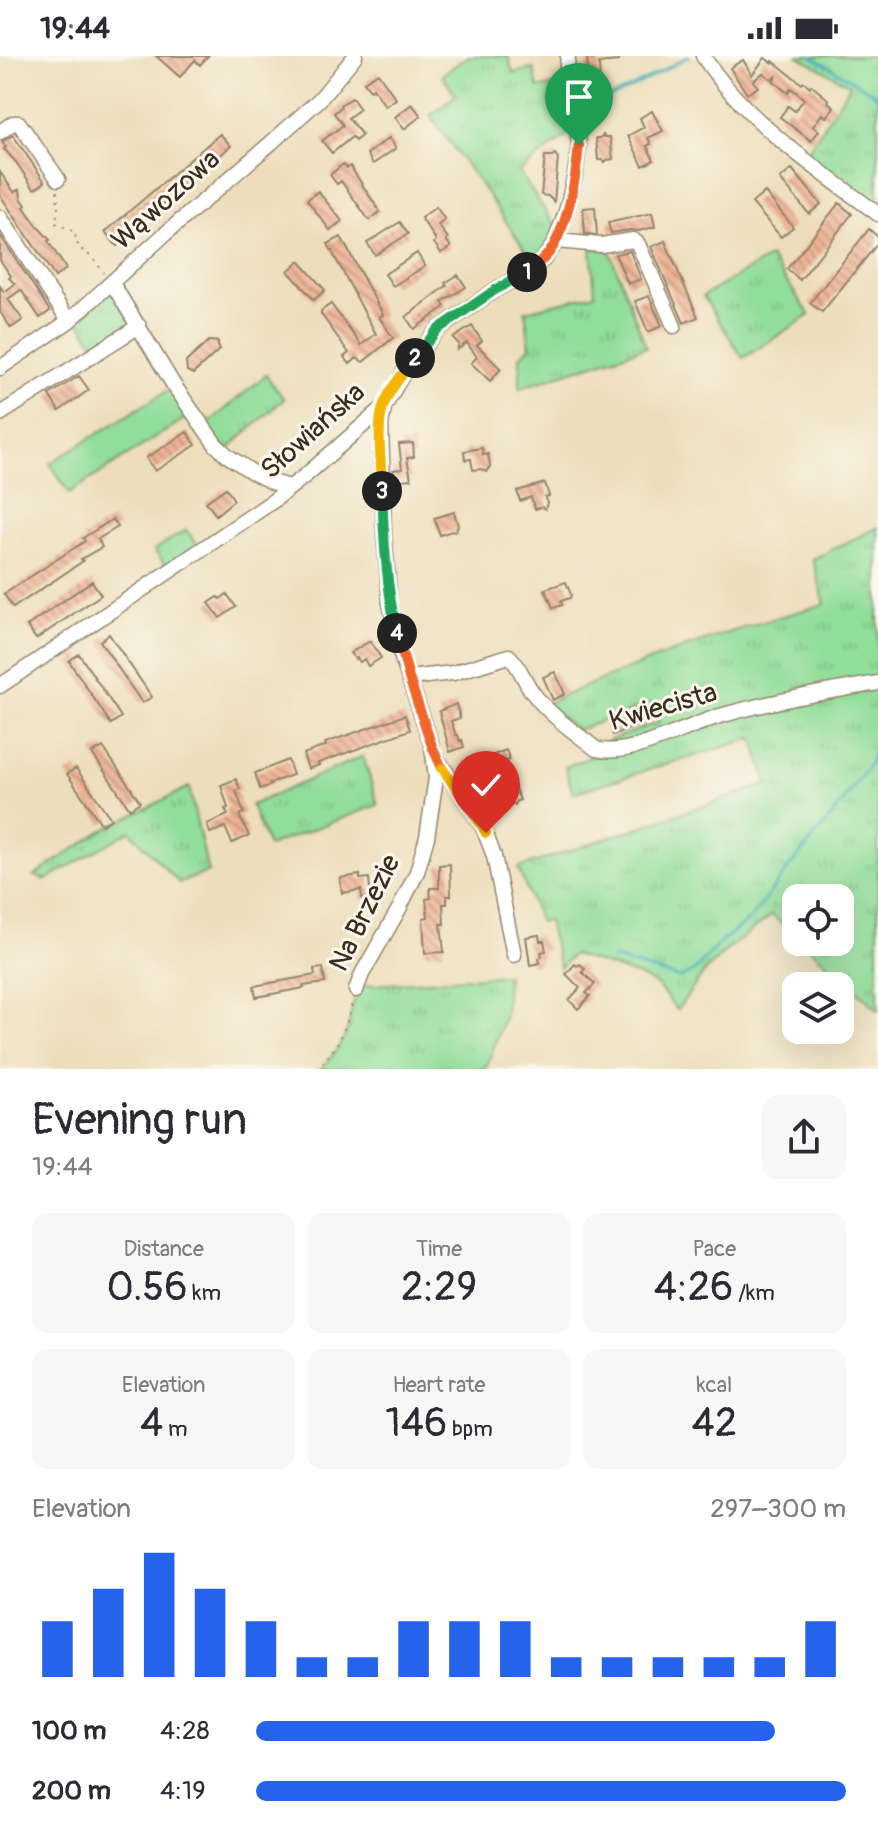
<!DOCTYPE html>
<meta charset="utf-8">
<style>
:root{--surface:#fff;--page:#f7f7f7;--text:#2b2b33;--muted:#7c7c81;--accent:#2563eb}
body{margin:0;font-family:Pangolin,sans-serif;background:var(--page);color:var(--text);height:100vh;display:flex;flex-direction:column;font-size:30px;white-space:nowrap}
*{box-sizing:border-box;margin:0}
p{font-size:26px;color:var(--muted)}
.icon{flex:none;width:44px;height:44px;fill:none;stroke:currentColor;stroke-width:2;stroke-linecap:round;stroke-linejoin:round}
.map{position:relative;height:1013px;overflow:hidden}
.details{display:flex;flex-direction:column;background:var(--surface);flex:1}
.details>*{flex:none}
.controls{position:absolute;left:782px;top:828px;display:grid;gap:16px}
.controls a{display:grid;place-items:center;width:72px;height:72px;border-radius:16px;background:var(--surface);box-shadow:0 8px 32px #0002;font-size:40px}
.pin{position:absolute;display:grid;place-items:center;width:68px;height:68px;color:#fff;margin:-82px -34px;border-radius:50% 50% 50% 0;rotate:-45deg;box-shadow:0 0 8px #0007}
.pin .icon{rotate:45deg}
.km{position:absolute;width:40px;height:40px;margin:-20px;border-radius:50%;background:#222;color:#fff;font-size:22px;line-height:40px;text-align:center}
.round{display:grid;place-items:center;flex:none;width:84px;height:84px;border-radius:16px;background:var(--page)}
.head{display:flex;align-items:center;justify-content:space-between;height:136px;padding:0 32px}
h1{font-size:44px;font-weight:600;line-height:60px}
.figures{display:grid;grid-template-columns:repeat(3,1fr);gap:12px;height:136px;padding:8px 32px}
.figures div{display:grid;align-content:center;border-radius:16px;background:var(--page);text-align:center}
.figures b{font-size:40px;font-weight:600}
.figures small{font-size:22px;font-weight:400}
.figures p{font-size:22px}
.chart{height:224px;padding:16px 32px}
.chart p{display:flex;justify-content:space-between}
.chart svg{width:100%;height:144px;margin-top:8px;stroke:var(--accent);stroke-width:6}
ul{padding:0 32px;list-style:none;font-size:26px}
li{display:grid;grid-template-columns:128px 96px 1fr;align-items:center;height:60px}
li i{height:20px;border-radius:10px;background:var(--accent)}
.status{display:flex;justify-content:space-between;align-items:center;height:56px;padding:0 40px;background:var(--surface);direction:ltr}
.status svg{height:22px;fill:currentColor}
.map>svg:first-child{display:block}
</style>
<div class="status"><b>19:44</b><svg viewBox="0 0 49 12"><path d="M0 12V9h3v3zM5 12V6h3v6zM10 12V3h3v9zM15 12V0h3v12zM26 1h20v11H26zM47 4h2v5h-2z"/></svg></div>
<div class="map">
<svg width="878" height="1013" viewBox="0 0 878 1013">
<defs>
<pattern id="grass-tufts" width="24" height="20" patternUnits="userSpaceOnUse" patternTransform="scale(2)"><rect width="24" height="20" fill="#91dd9a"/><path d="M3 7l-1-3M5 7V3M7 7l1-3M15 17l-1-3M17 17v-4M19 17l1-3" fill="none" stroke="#7ebe84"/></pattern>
<pattern id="building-back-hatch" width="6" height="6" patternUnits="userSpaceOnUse" patternTransform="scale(2)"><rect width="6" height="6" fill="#eeb496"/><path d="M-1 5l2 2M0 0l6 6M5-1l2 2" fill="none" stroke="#c2937a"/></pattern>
</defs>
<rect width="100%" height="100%" fill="#fbf7ec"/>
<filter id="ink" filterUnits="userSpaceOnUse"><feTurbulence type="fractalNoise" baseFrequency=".0125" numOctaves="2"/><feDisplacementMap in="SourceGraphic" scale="16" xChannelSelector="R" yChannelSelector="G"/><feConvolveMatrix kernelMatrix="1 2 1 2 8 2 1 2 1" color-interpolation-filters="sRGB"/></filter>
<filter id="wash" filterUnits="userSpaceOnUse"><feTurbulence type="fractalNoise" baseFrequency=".006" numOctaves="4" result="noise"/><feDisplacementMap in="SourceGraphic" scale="32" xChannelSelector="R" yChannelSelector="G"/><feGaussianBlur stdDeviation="1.8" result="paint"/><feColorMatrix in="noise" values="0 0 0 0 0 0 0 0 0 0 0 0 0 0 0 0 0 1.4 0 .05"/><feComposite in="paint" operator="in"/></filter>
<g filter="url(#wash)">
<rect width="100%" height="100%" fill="#eddebb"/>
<path fill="url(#grass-tufts)" stroke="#66845c" stroke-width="2" d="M468 0H508L513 17 534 13 538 32 561 29 574 74 519 116 557 172 534 207 488 139 430 60 456 39 442 19Z
M798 0H878V152L806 98 850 29Z
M591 192 609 193 646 291 520 332V301L530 291 525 255 595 238Z
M770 201 810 259 743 302 703 240Z
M112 233 135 273 99 295 78 264Z
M266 319 284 343 226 395 205 370Z
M878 471V620L626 691 597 689 659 666 653 647 577 674 545 648C635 607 730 574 825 548L813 503Z
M186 474 199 491 168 512 154 494Z
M878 631V954L803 886H840V842H796V880L772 859 727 894 705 915 677 954 656 928 636 919 573 898 560 912 548 865 540 866 518 812 768 728 753 682 573 737 565 711C665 670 773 652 878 631Z
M363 700 378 749 268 790 251 749Z
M189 731 208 816 179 827 130 775 46 824 34 820 101 775Z
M507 919 505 959 486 1013H321C332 1001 342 989 347 974 352 958 352 943 362 930Z"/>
<path fill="#91dd9a" stroke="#66845c" stroke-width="2" d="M170 333 189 360 69 437 50 407Z"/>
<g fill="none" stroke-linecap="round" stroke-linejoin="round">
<path stroke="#3cadb5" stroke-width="3" d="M811 0 875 38 878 43
M575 16 577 0
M575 24C575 36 578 44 591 46 609 47 670 10 689 0
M612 902 680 922 694 915 722 885 751 862 791 809 840 750 869 709 878 687"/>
</g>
<g id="blocks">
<path fill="url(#building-back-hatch)" d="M156 0H208L200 9 195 4 180 21Z
M587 0H617L618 5 599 7 600 27 589 28Z
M765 2 772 7 773 5 802 28 804 26 810 31 811 29 829 44 828 46 834 51 826 61 822 58 813 70 819 75 811 85 780 61 788 50 795 55 804 43 791 32 788 37 773 25 777 19 771 23 763 17 753 25 758 31 747 38 730 12 743 4 752 19Z
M378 17 396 43 385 50 373 32 370 34 364 26Z
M352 42 360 53 348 62 362 79 355 85 352 81 332 97 322 85 343 69 334 57 341 51 340 49Z
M412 48 421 60 404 73 395 61Z
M652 55 663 75 648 82 651 88 647 90 654 104 643 110 628 80 644 71 640 62Z
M220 78 231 90 138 169 117 190 105 176Z
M13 79 45 126 34 133 16 106 4 93 6 91 2 86Z
M603 79 605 81H610L613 103 607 104 605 106 603 104H598L596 82H600Z
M389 82 396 92 373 108 367 98Z
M555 98 558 102 554 146 548 140 541 139 545 100H553Z
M343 108 347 112 350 110 380 156 369 164 341 125 337 128 330 119Z
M792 113 821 148 809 158 780 123Z
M0 116 14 136 20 133 21 142 26 149 24 151 38 171 50 184 48 185 66 213 55 221 0 139Z
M318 135 342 165 330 174 307 144Z
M765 136 793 171 781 181 752 147Z
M839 147 852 158 800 224 787 213Z
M436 151 445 164 438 169 448 182 446 184 451 191 441 197 434 187 436 184 421 162Z
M595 151 597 179 585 178 583 152Z
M652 157 655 171 638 175 631 174 611 177 608 167Z
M400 166 408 178 375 199 367 187Z
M869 173 878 181V187L822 256 810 247Z
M0 179 50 255 40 262 21 234 8 243 23 264 11 272 0 256V230L4 236 15 228 9 222 11 220 0 204Z
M341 181 381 255 383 259 379 261 393 282 363 306 357 302 350 308 344 301 349 297 321 258V255L331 248 361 289 376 278 328 188Z
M665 185 698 261 684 267 651 191Z
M630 195 641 223 628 228 615 198Z
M417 197 425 210 393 230 385 218Z
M299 205 325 234 314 244 288 215Z
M458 219 466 231 442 246 445 250 442 253 414 273 406 261 445 231 447 230 445 227Z
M649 240 662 270 648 276 635 245Z
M472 270 482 285 477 289 501 313 490 325 471 307 477 301 467 287 457 294 459 288 453 282Z
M209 285 218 286V290L220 293 193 318 187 315 186 306Z
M79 320 89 334 59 355 49 339Z
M187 376 196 389 155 415 146 402Z
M413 387 414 401 407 402 411 423 395 425 393 414 402 413 399 388Z
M482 392 483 399 488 398 490 410 486 416 481 413 473 414 471 403 465 404 464 395Z
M545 427 549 440 545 441 547 447 545 453 542 451 535 453 531 441 520 445 517 435Z
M226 432 234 444 216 459 206 446Z
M454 456 458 470 455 476 452 475 440 479 434 462Z
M113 463 118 471 98 483 102 491 81 503 83 505 13 552 4 538 85 485 83 482Z
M92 525 101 539 36 583 27 570Z
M566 526 571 539 570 542 561 545 562 549 553 552 545 533Z
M227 538 236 551 220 562 209 547 218 541 220 543Z
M109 578 152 641 142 647 100 585Z
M370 585 381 602 368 610 364 603 360 606 357 602 355 603 350 597Z
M79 598 121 661 111 668 69 605Z
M555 616 565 638 553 644 543 621Z
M456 648 460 662 451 665 456 679H458L460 685 462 684 464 691 450 696 439 655Z
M641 658 645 667 613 679 610 669Z
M405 659 410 674 318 707 319 709 308 713 303 698 326 690 325 687Z
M103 691 140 746 130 753 92 697Z
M506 694 510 704 506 705 509 715 508 716 520 744 516 745 515 749 509 747 503 749 499 740 505 737 491 700Z
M288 704 293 719 270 727 271 729 260 733 255 717Z
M76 712 111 763 102 769 67 718Z
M236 723 240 733 236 735 244 757 239 759 249 780 232 787 225 771 210 777 207 768 228 759 225 753 228 752 221 729Z
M450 808 451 840H447V848H443L444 868H441L444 896 425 897 423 862 428 861 426 843 431 842 430 832H439V809Z
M360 819V823L369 822 371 842 362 843 361 834 342 837 340 822Z
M539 879 540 885H544L546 895 541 896 542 901 539 902 540 907 530 909 526 881Z
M575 908 577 910 580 908 585 913 582 916 595 928 586 937 590 940 578 953 569 944 580 932 566 918Z
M323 912 325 927 303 930 304 932 256 941 254 930 315 919 314 913Z"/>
</g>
</g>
<g filter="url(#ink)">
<use href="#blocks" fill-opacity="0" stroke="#94846c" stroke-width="2"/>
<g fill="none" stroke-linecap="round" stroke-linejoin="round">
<g stroke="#94846c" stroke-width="17">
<path id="minor" d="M703 0C745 65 817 113 878 158
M0 76 13 67H19L58 123
M0 161 69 265
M556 185 601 189 633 184 638 188 674 270
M112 227 173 328 216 389 228 400 252 416 272 426 290 431
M0 312 69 265 165 178 271 87 320 43 355 0
M0 358 139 270
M409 622 453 617 509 600C520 610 524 625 533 637 549 659 575 676 596 693 629 702 686 670 720 660 772 645 825 636 878 627
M0 630 273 445 306 419 384 351 404 316 437 274 495 234 526 217 544 203 554 189 566 156 575 119 579 89 576 62 567 34 566 20 568 0
M436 701 483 771 494 800 514 899
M356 934 362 918 399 853 417 816 427 781 436 722 432 690 401 599 390 547 384 477 381 369 384 351"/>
</g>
<path stroke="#94846c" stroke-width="2" stroke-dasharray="2 6" stroke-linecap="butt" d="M57 135 58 151 56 167 74 176 79 192 92 201 104 217
M317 1013C341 987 344 978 353 944"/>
<use href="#minor" stroke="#fff" stroke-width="14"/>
</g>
</g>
<g fill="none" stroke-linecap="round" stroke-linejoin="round" filter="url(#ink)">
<g stroke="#fff" stroke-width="16">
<path id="split-1" d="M527 216C537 208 548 201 554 189 570 160 576 121 579 89"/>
</g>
<g stroke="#fff" stroke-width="16">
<path id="split-2" d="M415 302 437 274 495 234 527 216"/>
</g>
<g stroke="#fff" stroke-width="16">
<path id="split-3" d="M382 435C382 411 376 374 383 351 389 334 404 316 415 302"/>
</g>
<g stroke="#fff" stroke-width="16">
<path id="split-4" d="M382 435C384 483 386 530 397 577"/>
</g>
<g stroke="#fff" stroke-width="16">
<path id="split-5" d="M397 577 409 622 432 690 442 712"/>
</g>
<g stroke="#fff" stroke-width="16">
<path id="split-6" d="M442 712 483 771 486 777"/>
</g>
<use href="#split-1" stroke="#f0652b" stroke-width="10"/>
<use href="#split-2" stroke="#22a559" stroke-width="10"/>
<use href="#split-3" stroke="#f5b400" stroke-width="10"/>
<use href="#split-4" stroke="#22a559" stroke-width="10"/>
<use href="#split-5" stroke="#f0652b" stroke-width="10"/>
<use href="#split-6" stroke="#f5b400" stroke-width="10"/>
</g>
<g text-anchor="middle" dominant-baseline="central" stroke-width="6" stroke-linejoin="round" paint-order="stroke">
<g font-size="28" fill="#3b2a1e" stroke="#fbf7ec">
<text transform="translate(166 144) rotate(-42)">Wąwozowa</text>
<text transform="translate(313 375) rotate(-42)">Słowiańska</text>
<text transform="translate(663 651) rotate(-16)">Kwiecista</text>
<text transform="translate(365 857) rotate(-64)">Na Brzezie</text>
</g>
</g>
</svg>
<div class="controls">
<a><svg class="icon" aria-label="locate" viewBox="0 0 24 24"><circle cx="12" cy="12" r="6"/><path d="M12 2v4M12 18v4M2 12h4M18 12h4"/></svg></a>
<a><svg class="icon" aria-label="layers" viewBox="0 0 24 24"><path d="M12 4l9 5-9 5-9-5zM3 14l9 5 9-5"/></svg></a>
</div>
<div class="pin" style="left:579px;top:89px;background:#1e9e55"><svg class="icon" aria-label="arrive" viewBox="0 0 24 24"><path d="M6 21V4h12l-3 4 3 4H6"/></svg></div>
<div class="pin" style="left:486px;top:777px;background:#d93025"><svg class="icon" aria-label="check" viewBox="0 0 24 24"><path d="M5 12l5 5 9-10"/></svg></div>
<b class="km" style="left:527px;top:216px">1</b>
<b class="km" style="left:415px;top:302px">2</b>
<b class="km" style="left:382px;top:435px">3</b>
<b class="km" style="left:397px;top:577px">4</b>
</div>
<section class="details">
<div class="head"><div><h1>Evening run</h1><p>19:44</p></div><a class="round"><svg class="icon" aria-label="share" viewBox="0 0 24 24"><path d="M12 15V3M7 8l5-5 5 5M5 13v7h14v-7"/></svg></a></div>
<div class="figures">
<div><p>Distance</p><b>0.56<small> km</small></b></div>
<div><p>Time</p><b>2:29</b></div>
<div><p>Pace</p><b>4:26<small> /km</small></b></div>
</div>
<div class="figures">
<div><p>Elevation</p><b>4<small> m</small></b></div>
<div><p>Heart rate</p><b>146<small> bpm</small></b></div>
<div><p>kcal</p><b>42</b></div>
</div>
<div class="chart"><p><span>Elevation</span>297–300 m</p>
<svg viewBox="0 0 160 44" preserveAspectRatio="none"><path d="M5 44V27M15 44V17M25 44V6M35 44V17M45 44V27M55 44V38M65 44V38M75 44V27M85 44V27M95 44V27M105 44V38M115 44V38M125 44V38M135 44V38M145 44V38M155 44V27"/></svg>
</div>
<ul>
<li><b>100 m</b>4:28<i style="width:88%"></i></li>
<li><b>200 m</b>4:19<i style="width:100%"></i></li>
</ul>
</section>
